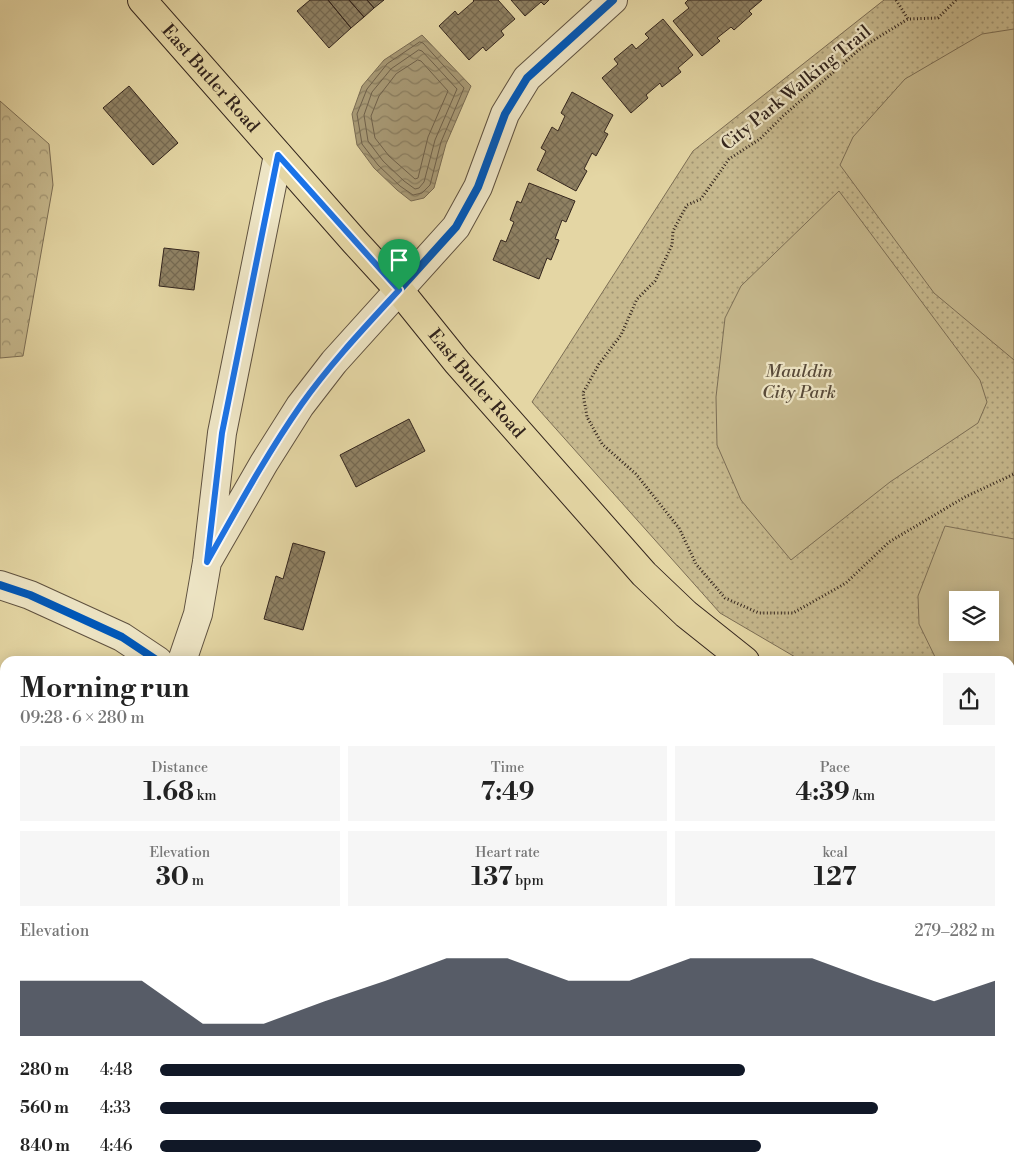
<!DOCTYPE html>
<meta charset="utf-8">
<style>
:root{--surface:#fff;--page:#f6f6f6;--text:#222;--muted:#767676;--accent:#111827}
body{margin:0;font-family:"Libre Bodoni",serif;background:var(--page);color:var(--text);height:100vh;display:flex;flex-direction:column;font-size:19px;white-space:nowrap}
*{box-sizing:border-box;margin:0}
p{font-size:16px;color:var(--muted)}
.icon{flex:none;width:28px;height:28px;fill:none;stroke:currentColor;stroke-width:2;stroke-linecap:round;stroke-linejoin:round}
.map{position:relative;flex:1;overflow:hidden}
.panel{position:absolute;left:0px;top:656px;width:1015px;height:519px;display:flex;flex-direction:column;background:var(--surface);border-radius:15px 15px 0 0;box-shadow:0 2px 12px #0003}
.panel>*{flex:none}
.tools{position:absolute;left:949px;top:591px;display:grid;gap:10px}
.tools a{display:grid;place-items:center;width:50px;height:50px;border-radius:0px;background:var(--surface);box-shadow:0 2px 12px #0003;font-size:25px}
.pin{position:absolute;display:grid;place-items:center;width:42px;height:42px;color:#fff;margin:-51px -21px;border-radius:50% 50% 50% 0;rotate:-45deg;box-shadow:0 0 5px #0007}
.pin .icon{rotate:45deg}
.round{display:grid;place-items:center;flex:none;width:52px;height:52px;border-radius:0px;background:var(--page)}
.overview{display:flex;align-items:center;justify-content:space-between;height:85px;padding:0 20px}
h1{font-size:28px;font-weight:700;line-height:38px}
.stats{display:grid;grid-template-columns:repeat(3,1fr);gap:8px;height:85px;padding:5px 20px}
.stats div{display:grid;align-content:center;border-radius:0px;background:var(--page);text-align:center}
.stats b{font-size:25px;font-weight:700}
.stats small{font-size:14px;font-weight:400}
.stats p{font-size:14px}
.chart{height:140px;padding:10px 20px}
.chart p{display:flex;justify-content:space-between}
.chart svg{width:100%;height:90px;margin-top:5px;fill:var(--accent);opacity:.7}
ul{padding:0 20px;list-style:none;font-size:16px}
li{display:grid;grid-template-columns:80px 60px 1fr;align-items:center;height:38px}
li i{height:12px;border-radius:6px;background:var(--accent)}
.map>svg:first-child{display:block}
</style>
<div class="map">
<svg width="1014" height="1174" viewBox="0 0 1014 1174">
<defs>
<pattern id="forest-crowns" width="20" height="18" patternUnits="userSpaceOnUse" patternTransform="scale(1.25)"><rect width="20" height="18" fill="#c6b88d"/><path d="M2 6a3 3 0 1 1 6 0M12 15a3 3 0 1 1 6 0" fill="none" stroke="#a19573"/></pattern>
<pattern id="park-dots" width="8" height="8" patternUnits="userSpaceOnUse" patternTransform="scale(1.25)"><rect width="8" height="8" fill="#c6b88d"/><path d="M2 2h.1M6 6h.1" fill="none" stroke="#a19573" stroke-width="1.8" stroke-linecap="round"/></pattern>
<pattern id="water-waves" width="16" height="10" patternUnits="userSpaceOnUse" patternTransform="scale(1.25)"><rect width="16" height="10" fill="#a89a76"/><path d="M0 5q4-4 8 0t8 0" fill="none" stroke="#897d60"/></pattern>
<pattern id="building-cross-hatch" width="8" height="8" patternUnits="userSpaceOnUse" patternTransform="scale(1.25)"><rect width="8" height="8" fill="#8f8163"/><path d="M0 0l8 8M0 8l8-8" fill="none" stroke="#756951"/></pattern>
</defs>
<rect width="100%" height="100%" fill="#e4d6a4"/>
<filter id="stains"><feTurbulence type="fractalNoise" baseFrequency=".004" numOctaves="4"/><feColorMatrix values="0 0 0 0 .2 0 0 0 0 .09 0 0 0 0 .02 0 0 0 .5 -.17"/></filter>
<radialGradient id="worn" r=".72"><stop offset=".6" stop-color="#630" stop-opacity="0"/><stop offset="1" stop-color="#630" stop-opacity=".3"/></radialGradient>
<path fill="url(#forest-crowns)" stroke="#7c6e55" d="M0 101 49 144 53 185 23 356 0 358Z
M0 771 5 773V978L0 976Z"/>
<path fill="url(#park-dots)" stroke="#7c6e55" fill-rule="evenodd" d="M884 0H1014V776L1010 775V661H802L720 613 532 402 693 151ZM958 600H990V632H958Z"/>
<path fill="#c6b88d" stroke="#7c6e55" fill-rule="evenodd" d="M1014 29V360L934 293 840 165 853 137 905 79 982 34Z
M839 191 980 380 987 402 978 423 890 482 791 560 741 500 717 445 716 397 725 318 741 286Z
M945 526 1014 539V710L1010 709V661H937L919 624 918 596ZM958 600H990V632H958Z"/>
<path fill="url(#water-waves)" stroke="#796b52" d="M422 35 471 86 446 144 434 188 424 198 411 201 397 190 374 168 357 145 352 114 362 86 384 60Z"/>
<g fill="none" stroke-linecap="round" stroke-linejoin="round">
<path stroke="#6e604a" stroke-width="1" d="M420 42 423 43 464 88 441 142 430 185 422 193 413 195 400 186 378 165 362 144 357 114 367 89 387 64Z
M419 50 422 51 457 89 435 140 424 182 419 188 415 189 404 181 383 161 368 141 364 115 372 92 391 69Z
M418 60 421 61 448 91 428 137 418 178 415 179 389 156 375 138 371 116 379 96 396 74Z"/>
</g>
<path fill="url(#building-cross-hatch)" stroke="#33251d" d="M310 0H328L351 28 329 48 297 11Z
M328 0H349L364 17 351 28Z
M349 0H367L374 8 364 17Z
M367 0H384L374 8Z
M473 0H498L515 19 501 31 504 35 486 51 483 47 469 60 439 26 455 11 458 15 474 1Z
M511 0H549L544 5 541 2 525 16Z
M688 0H762L749 11 752 14 734 30 731 27 717 38 720 41 702 56 673 21 689 8 685 3Z
M663 19 693 55 678 68 681 72 662 87 660 83 646 95 648 98 631 113 602 78 618 64 614 59 632 44 636 49 649 38 645 34Z
M129 86 178 143 153 165 103 108Z
M572 92 613 115 604 132 608 134 596 156 592 153 584 169 587 171 576 191 537 170 546 151 541 148 552 127 558 131 565 116 561 113Z
M529 183 575 201 566 222 562 220 555 239 559 240 551 260 547 258 539 279 493 260 501 240 506 242 514 222 510 220 517 201 521 203Z
M164 248 199 252 194 290 159 286Z
M409 419 425 451 356 487 340 455Z
M293 543 325 552 303 630 264 619 276 576 283 579Z"/>
<g fill="none" stroke-linecap="round" stroke-linejoin="round">
<g stroke="#5f513f" stroke-width="30">
<path id="minor" d="M207 562 264 463 300 406 334 362 456 227 478 187 505 114 527 78 613 0
M0 585 30 595 122 637 158 661
M182 661 198 614 207 562 222 433 278 155
M0 1140 5 1142
M905 1170 920 1174
M37 1174 38 1170
M423 1174 425 1170
M802 1174 804 1170"/>
</g>
<g stroke="#33251d" stroke-width="30">
<g id="major">
<path id="s1" d="M142 0 355 242 399 290 457 362 644 574 686 614 745 661"/>
<path d="M1010 796 1014 797"/>
</g>
</g>
<path stroke="#33251d" stroke-width="3" stroke-dasharray="1 2.5" stroke-linecap="butt" d="M896 0 908 19
M956 0 938 18 908 19 861 48 783 116 760 139 729 159 701 199 687 205 673 231 672 245 655 281 637 299 621 335 599 364 583 393 587 417 602 444 636 474 679 528 696 564 725 598 759 613H793L846 583 889 542 965 497 1014 474"/>
<use href="#minor" stroke="#ede4c4" stroke-width="28"/>
<use href="#major" stroke="#e4d6a4" stroke-width="28"/>
<g stroke="#ede4c4" stroke-width="11">
<path id="cycleway" d="M207 562 264 463 300 406 334 362 456 227 478 187 505 114 527 78 613 0
M0 585 30 595 122 637 158 661"/>
</g>
<use href="#cycleway" stroke="#0057b8" stroke-width="8"/>
</g>
<g fill="none" stroke-linecap="round" stroke-linejoin="round">
<g stroke="#fff" stroke-width="10">
<path id="route" d="M278 155 399 290C365 327 330 364 301 405 266 455 237 509 207 562L222 433Z"/>
</g>
<use href="#route" stroke="#1a73e8" stroke-width="6"/>
</g>
<g text-anchor="middle" dominant-baseline="central" stroke-width="4.5" stroke-linejoin="round" paint-order="stroke">
<g font-size="18" fill="#33251d" stroke="#ede4c4">
<text stroke="none"><textPath href="#s1" startOffset="104">East Butler Road</textPath></text>
<text transform="translate(796 88) rotate(-39)">City Park Walking Trail</text>
<text stroke="none"><textPath href="#s1" startOffset="509">East Butler Road</textPath></text>
</g>
<g font-size="18" font-style="italic" fill="#584a39" stroke="#ede4c4">
<text x="799" y="371">Mauldin<tspan x="799" dy="21">City Park</tspan></text>
</g>
</g>
<rect width="100%" height="100%" filter="url(#stains)"/>
<rect width="100%" height="100%" fill="url(#worn)"/>
</svg>
<div class="tools">
<a><svg class="icon" aria-label="layers" viewBox="0 0 24 24"><path d="M12 4l9 5-9 5-9-5zM3 14l9 5 9-5"/></svg></a>
</div>
<div class="pin" style="left:399px;top:290px;background:#1e9e55"><svg class="icon" aria-label="arrive" viewBox="0 0 24 24"><path d="M6 21V4h12l-3 4 3 4H6"/></svg></div>
<section class="panel">
<div class="overview"><div><h1>Morning run</h1><p>09:28 · 6 × 280 m</p></div><a class="round"><svg class="icon" aria-label="share" viewBox="0 0 24 24"><path d="M12 15V3M7 8l5-5 5 5M5 13v7h14v-7"/></svg></a></div>
<div class="stats">
<div><p>Distance</p><b>1.68<small> km</small></b></div>
<div><p>Time</p><b>7:49</b></div>
<div><p>Pace</p><b>4:39<small> /km</small></b></div>
</div>
<div class="stats">
<div><p>Elevation</p><b>30<small> m</small></b></div>
<div><p>Heart rate</p><b>137<small> bpm</small></b></div>
<div><p>kcal</p><b>127</b></div>
</div>
<div class="chart"><p><span>Elevation</span>279–282 m</p>
<svg viewBox="0 0 160 44" preserveAspectRatio="none"><path d="M0 44V17L10 17L20 17L30 38L40 38L50 27L60 17L70 6L80 6L90 17L100 17L110 6L120 6L130 6L140 17L150 27L160 17V44z"/></svg>
</div>
<ul>
<li><b>280 m</b>4:48<i style="width:70%"></i></li>
<li><b>560 m</b>4:33<i style="width:86%"></i></li>
<li><b>840 m</b>4:46<i style="width:72%"></i></li>
</ul>
</section>
</div>
